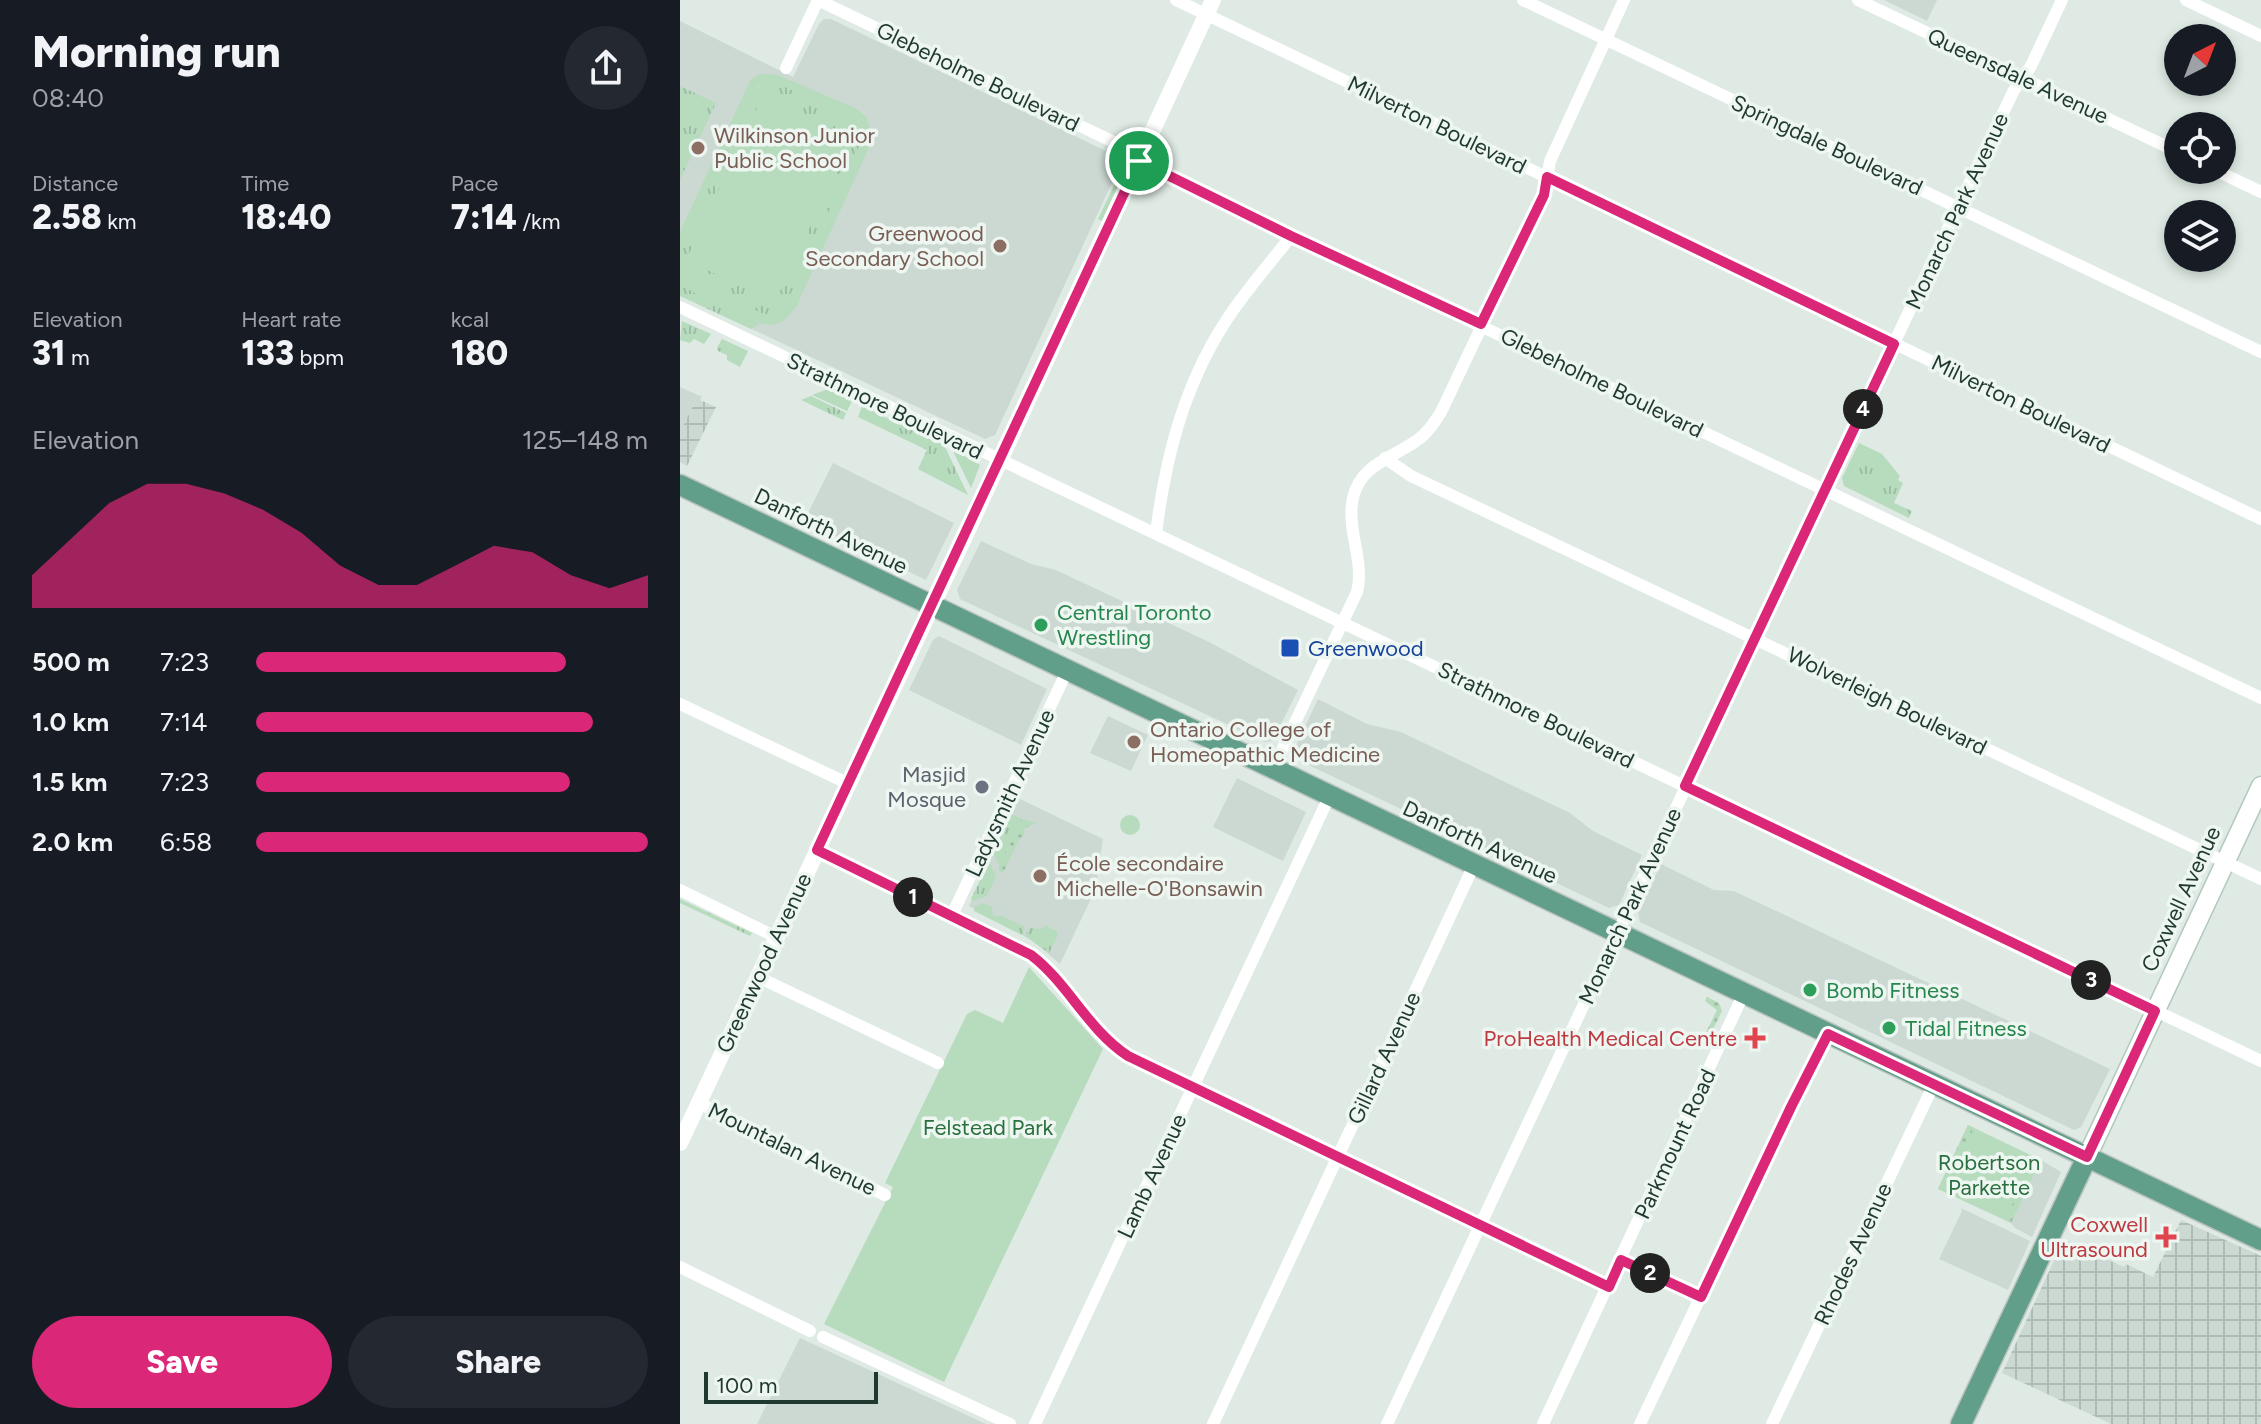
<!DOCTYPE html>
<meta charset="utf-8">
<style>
:root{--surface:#171b24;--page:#242831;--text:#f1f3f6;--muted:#9ea1a6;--accent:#db2777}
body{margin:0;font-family:Figtree,sans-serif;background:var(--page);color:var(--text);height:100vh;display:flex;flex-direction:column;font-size:30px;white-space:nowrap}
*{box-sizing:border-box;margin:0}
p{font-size:26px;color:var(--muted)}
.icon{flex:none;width:44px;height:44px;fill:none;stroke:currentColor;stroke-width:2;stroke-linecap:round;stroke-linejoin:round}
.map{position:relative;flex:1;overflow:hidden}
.panel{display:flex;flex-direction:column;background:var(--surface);width:680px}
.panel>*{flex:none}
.needle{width:52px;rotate:42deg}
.controls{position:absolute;left:1484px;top:24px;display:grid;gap:16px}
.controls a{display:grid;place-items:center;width:72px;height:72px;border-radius:50%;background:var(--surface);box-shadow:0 4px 12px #0003;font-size:40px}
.scale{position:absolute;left:24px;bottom:20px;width:174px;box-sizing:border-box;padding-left:8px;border:4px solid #1f3930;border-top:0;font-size:22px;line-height:28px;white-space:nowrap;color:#1f3930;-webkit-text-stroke:6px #eef6f1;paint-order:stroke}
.pin{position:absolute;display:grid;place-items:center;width:68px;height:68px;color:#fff;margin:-34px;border:4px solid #fff;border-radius:50%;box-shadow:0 2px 8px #0007}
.km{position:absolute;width:40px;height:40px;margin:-20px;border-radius:50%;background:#222;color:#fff;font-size:22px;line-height:40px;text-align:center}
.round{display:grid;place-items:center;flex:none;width:84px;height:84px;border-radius:42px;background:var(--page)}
.headline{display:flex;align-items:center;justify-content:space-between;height:136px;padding:0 32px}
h1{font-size:44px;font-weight:800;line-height:60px}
.figures{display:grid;grid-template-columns:repeat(3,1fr);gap:12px;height:136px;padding:8px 32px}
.figures div{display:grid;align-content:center}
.figures b{font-size:34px;font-weight:800}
.figures small{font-size:22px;font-weight:400}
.figures p{font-size:22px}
.chart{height:224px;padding:16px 32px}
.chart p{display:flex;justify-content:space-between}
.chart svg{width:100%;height:144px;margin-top:8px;fill:var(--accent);opacity:.7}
.cta{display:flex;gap:16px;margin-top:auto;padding:16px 32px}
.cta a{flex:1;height:92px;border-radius:48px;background:var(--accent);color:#fff;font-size:32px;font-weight:800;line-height:92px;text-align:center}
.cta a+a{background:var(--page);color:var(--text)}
ul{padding:0 32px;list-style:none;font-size:26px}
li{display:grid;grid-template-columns:128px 96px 1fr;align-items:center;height:60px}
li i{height:20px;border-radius:10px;background:var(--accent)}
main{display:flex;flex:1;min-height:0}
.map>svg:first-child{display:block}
</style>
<main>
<section class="panel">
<div class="headline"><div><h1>Morning run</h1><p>08:40</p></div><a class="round"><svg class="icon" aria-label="share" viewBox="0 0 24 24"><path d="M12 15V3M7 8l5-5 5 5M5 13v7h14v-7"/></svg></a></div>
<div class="figures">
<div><p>Distance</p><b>2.58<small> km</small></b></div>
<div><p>Time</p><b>18:40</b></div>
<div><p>Pace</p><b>7:14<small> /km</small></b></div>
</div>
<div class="figures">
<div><p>Elevation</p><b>31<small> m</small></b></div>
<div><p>Heart rate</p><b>133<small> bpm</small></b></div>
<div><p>kcal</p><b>180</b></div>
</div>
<div class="chart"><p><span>Elevation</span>125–148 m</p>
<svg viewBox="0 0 160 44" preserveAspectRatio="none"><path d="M0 44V34L10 23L20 12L30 6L40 6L50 9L60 14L70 21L80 31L90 37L100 37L110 31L120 25L130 27L140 34L150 38L160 34V44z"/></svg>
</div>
<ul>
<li><b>500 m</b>7:23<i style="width:79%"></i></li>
<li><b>1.0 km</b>7:14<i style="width:86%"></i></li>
<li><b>1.5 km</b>7:23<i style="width:80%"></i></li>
<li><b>2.0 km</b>6:58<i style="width:100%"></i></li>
</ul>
<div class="cta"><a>Save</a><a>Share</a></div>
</section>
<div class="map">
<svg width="1581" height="1424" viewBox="0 0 1581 1424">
<defs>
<pattern id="industrial-grid" width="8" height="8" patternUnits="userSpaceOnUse" patternTransform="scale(2)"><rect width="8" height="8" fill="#ccd9d2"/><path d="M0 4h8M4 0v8" fill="none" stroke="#afbbb5"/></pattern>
<pattern id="grass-tufts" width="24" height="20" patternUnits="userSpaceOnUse" patternTransform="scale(2)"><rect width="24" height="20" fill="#b6dbbd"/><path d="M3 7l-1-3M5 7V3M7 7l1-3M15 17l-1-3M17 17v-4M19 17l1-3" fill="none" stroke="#9cbda3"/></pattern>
<pattern id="garden-dots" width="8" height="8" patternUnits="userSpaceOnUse" patternTransform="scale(2)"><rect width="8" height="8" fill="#b6dbbd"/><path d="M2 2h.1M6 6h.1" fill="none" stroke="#9cbda3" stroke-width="1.8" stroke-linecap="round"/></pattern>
</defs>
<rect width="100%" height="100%" fill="#deeae3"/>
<path fill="#ccd9d2" d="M1204 0H1257L1247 21Z
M144 19H151L428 152 436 174 315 435 305 439 0 295V21L113 77 139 24Z
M0 387 18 395 0 433Z
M153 463 274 523 246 580 124 521Z
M301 541 351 564 376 570 529 642 618 690 595 736 591 741 585 742 280 599 277 590Z
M259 636 367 689 341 745 229 690 253 640Z
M638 699 687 724 721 732 890 813 913 831 962 855 939 905 929 908 618 760 614 757V750Z
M428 716 468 735 451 771 410 753Z
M557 778 626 812 603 861 533 827Z
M338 798 423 839 416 888 380 964 353 941 289 906Z
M981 864 1034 890 1054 891 1430 1069 1401 1127 1394 1130 960 922 958 912Z
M1361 1160 1381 1172 1352 1237 1335 1228 1331 1223Z
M1281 1208 1350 1241 1328 1290 1259 1259 1282 1211Z
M120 1338 306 1424H77Z"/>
<path fill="url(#industrial-grid)" d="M18 395 22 396 20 400 36 407 7 466 0 462V433Z
M1501 1220 1581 1256V1424H1431L1322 1373 1384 1239 1444 1267 1446 1264 1473 1277Z"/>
<path fill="url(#grass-tufts)" d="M88 82H95L171 118 179 125 183 138 107 304 103 310 88 316 7 279 0 272V246L74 90Z
M0 86 36 103 0 180Z
M445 162V172L422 221 418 219Z
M0 285 79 324 71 329 0 296Z
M2 321 31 334 24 344 14 339 10 343 0 340Z
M42 339 68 351 60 367 47 360V355L38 351 37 348Z
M148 389 172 401 167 411 132 395Z
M131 396 166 413 163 420 121 400Z
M182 406 264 445 288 495 238 469 247 450 178 417Z
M1179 443 1202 454 1220 476 1218 480 1223 483 1214 503 1232 511 1229 518 1164 486 1162 478Z
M272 449 300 465 291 488Z
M331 814 342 819 319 865 313 853Z
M440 825a10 10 0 1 1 20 0a10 10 0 1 1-20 0Z
M308 863 311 865 316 877 307 896 293 901 291 899Z
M0 899 72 933 70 936 0 903Z
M303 903 312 907 313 916H322L345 927 342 935 294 911 295 906Z
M366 925 373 930H376L378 935 369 953 345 936 349 928 361 929Z"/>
<path fill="#b6dbbd" d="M85 74 98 75 177 109 187 118 193 139 116 307C111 313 105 321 96 324 76 330 20 295 0 285V272L7 279 88 316 103 310 183 138 179 125 171 118 95 82 78 86 0 246V232L70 81 77 75Z
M83 95 172 137 95 302 6 260Z
M349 967 423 1049 264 1382 144 1324 213 1187 205 1183 287 1014 295 1010 323 1023Z
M1288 1125 1361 1160 1331 1223 1258 1189Z"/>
<path fill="url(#garden-dots)" d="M342 819 357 823 345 828 343 836 340 838 323 873 319 871V865Z
M1027 997 1039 1003 1042 1011 1025 1045 1021 1043 1037 1010 1025 1001Z
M1288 1125 1294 1128 1264 1191 1258 1189Z
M1355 1157 1361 1160 1331 1223 1325 1220Z"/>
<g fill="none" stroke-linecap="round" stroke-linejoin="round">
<g stroke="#b1c9be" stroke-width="21">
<path id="secondary" d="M1407 1157 1581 786"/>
</g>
<g stroke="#bcc4c1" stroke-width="23">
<path id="primary" d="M0 485 1581 1240
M1281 1424 1407 1157"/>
</g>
<path stroke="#fff" stroke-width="12" d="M138 0 444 147 471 168 524 194 1581 698
M496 0 1581 519
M843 0 1581 352
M1178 0 1498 152
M1506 0 1581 36
M106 68 138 0
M1535 170 1581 192
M0 307 1581 1061
M705 458 731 476 1581 879
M476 534C485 460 503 388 544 324 563 293 589 265 611 236
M0 704 169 784
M593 769 677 592C685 561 666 530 673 498 680 465 712 458 736 441 747 434 754 423 761 412L864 195 870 161 944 0
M137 850 351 955C388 983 408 1030 448 1056L929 1287
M0 890 96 937
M272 915 387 671
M78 977 258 1063
M19 1103 205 1195
M941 1260 1021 1297
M0 1267 130 1331
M143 1337 330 1424
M355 1424 649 797
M533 1424 794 865
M707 1424 1278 207 1334 90 1351 66 1382 0
M863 1424 1064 993
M960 1424 1111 1107 1148 1034
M1092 1424 1254 1084"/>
<path stroke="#fff" stroke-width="16" d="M0 1143 286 534 533 0"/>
<use href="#secondary" stroke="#fff" stroke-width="18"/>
<use href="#primary" stroke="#629f8b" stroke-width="20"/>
</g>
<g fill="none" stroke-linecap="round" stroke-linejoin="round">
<g stroke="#fff" stroke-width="16">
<path id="route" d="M459 161 611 236 801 324 864 195 867 177 1214 344 1005 786 1475 1011 1407 1157 1148 1034 1111 1107 1021 1297 941 1260 929 1287 448 1056C408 1030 388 983 351 955L137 850Z"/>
</g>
<use href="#route" stroke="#db2777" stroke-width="10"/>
</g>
<g fill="#8d6e63" stroke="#eef6f1" stroke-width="3">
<circle cx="18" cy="148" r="8"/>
<circle cx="320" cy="246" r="8"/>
<circle cx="454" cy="742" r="8"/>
<circle cx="360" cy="876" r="8"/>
</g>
<g fill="#2e9e5b" stroke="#eef6f1" stroke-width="3">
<circle cx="361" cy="625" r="8"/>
<circle cx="1130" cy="990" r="8"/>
<circle cx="1209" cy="1028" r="8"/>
</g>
<rect fill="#1a4fb4" stroke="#eef6f1" stroke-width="3" x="600" y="638" width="20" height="20" rx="4"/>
<circle fill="#6b7280" stroke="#eef6f1" stroke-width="3" cx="302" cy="787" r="8"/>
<g fill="#e0444e" stroke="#eef6f1" stroke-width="3">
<path d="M1071 1026h8v8h8v8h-8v8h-8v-8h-8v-8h8z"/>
<path d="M1482 1225h8v8h8v8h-8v8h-8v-8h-8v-8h8z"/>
</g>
<g text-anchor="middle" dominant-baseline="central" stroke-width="7" stroke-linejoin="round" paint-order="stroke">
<g font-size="22" fill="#1f3930" stroke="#eef6f1">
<text transform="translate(1338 76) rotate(25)">Queensdale Avenue</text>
<text transform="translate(298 77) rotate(26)">Glebeholme Boulevard</text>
<text transform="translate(757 125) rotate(26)">Milverton Boulevard</text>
<text transform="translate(1147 145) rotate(25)">Springdale Boulevard</text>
<text transform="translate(1277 211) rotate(-65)">Monarch Park Avenue</text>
<text transform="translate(922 383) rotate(26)">Glebeholme Boulevard</text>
<text transform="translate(1341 404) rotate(26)">Milverton Boulevard</text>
<text transform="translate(205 406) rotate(26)">Strathmore Boulevard</text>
<text transform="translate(151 531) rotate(26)">Danforth Avenue</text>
<text transform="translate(1207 701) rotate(26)">Wolverleigh Boulevard</text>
<text transform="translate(856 715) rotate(26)">Strathmore Boulevard</text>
<text transform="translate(330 793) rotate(-65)">Ladysmith Avenue</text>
<text transform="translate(800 842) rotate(25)">Danforth Avenue</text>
<text transform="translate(1501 899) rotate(-65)">Coxwell Avenue</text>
<text transform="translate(950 906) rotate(-65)">Monarch Park Avenue</text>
<text transform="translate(84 963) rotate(-65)">Greenwood Avenue</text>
<text transform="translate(704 1058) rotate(-65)">Gillard Avenue</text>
<text transform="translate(995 1144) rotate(-65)">Parkmount Road</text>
<text transform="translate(112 1149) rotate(26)">Mountalan Avenue</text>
<text transform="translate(472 1176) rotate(-65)">Lamb Avenue</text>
<text transform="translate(1173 1254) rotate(-65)">Rhodes Avenue</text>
</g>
<g font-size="22" fill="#785e54" stroke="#eef6f1" text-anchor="start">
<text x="34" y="135">Wilkinson Junior<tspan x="34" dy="25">Public School</tspan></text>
<text x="304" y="233" text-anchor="end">Greenwood<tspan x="304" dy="25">Secondary School</tspan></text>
<text x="470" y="729">Ontario College of<tspan x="470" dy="25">Homeopathic Medicine</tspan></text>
<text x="376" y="863">École secondaire<tspan x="376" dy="25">Michelle-O'Bonsawin</tspan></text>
</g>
<g font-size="22" fill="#27864d" stroke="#eef6f1" text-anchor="start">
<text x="377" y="612">Central Toronto<tspan x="377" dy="25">Wrestling</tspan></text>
<text x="1146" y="990">Bomb Fitness</text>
<text x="1225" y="1028">Tidal Fitness</text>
</g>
<g font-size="22" fill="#164399" stroke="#eef6f1" text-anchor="start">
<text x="628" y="648">Greenwood</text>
</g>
<g font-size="22" fill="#5b616d" stroke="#eef6f1" text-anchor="end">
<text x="286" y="774">Masjid<tspan x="286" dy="25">Mosque</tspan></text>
</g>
<g font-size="22" fill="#be3a42" stroke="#eef6f1" text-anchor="end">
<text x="1057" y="1038">ProHealth Medical Centre</text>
<text x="1468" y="1224">Coxwell<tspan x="1468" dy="25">Ultrasound</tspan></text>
</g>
<g font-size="22" fill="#2a703f" stroke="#eef6f1">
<text x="308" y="1127">Felstead Park</text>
<text x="1309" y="1162">Robertson<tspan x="1309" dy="25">Parkette</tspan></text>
</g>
</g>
</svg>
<div class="controls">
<a><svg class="needle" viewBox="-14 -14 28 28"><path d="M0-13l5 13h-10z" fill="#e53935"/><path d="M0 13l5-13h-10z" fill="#9ea1a6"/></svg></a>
<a><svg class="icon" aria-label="locate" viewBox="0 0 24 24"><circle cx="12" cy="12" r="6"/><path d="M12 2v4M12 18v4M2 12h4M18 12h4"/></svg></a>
<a><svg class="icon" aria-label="layers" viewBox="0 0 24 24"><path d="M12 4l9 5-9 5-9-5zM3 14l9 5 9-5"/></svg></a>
</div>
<div class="scale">100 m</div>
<div class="pin" style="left:459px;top:161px;background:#1e9e55"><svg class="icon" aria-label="arrive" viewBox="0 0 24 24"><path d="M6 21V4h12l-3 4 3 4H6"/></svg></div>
<b class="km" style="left:233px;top:897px">1</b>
<b class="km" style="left:970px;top:1273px">2</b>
<b class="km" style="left:1411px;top:980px">3</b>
<b class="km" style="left:1183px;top:409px">4</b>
</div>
</main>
